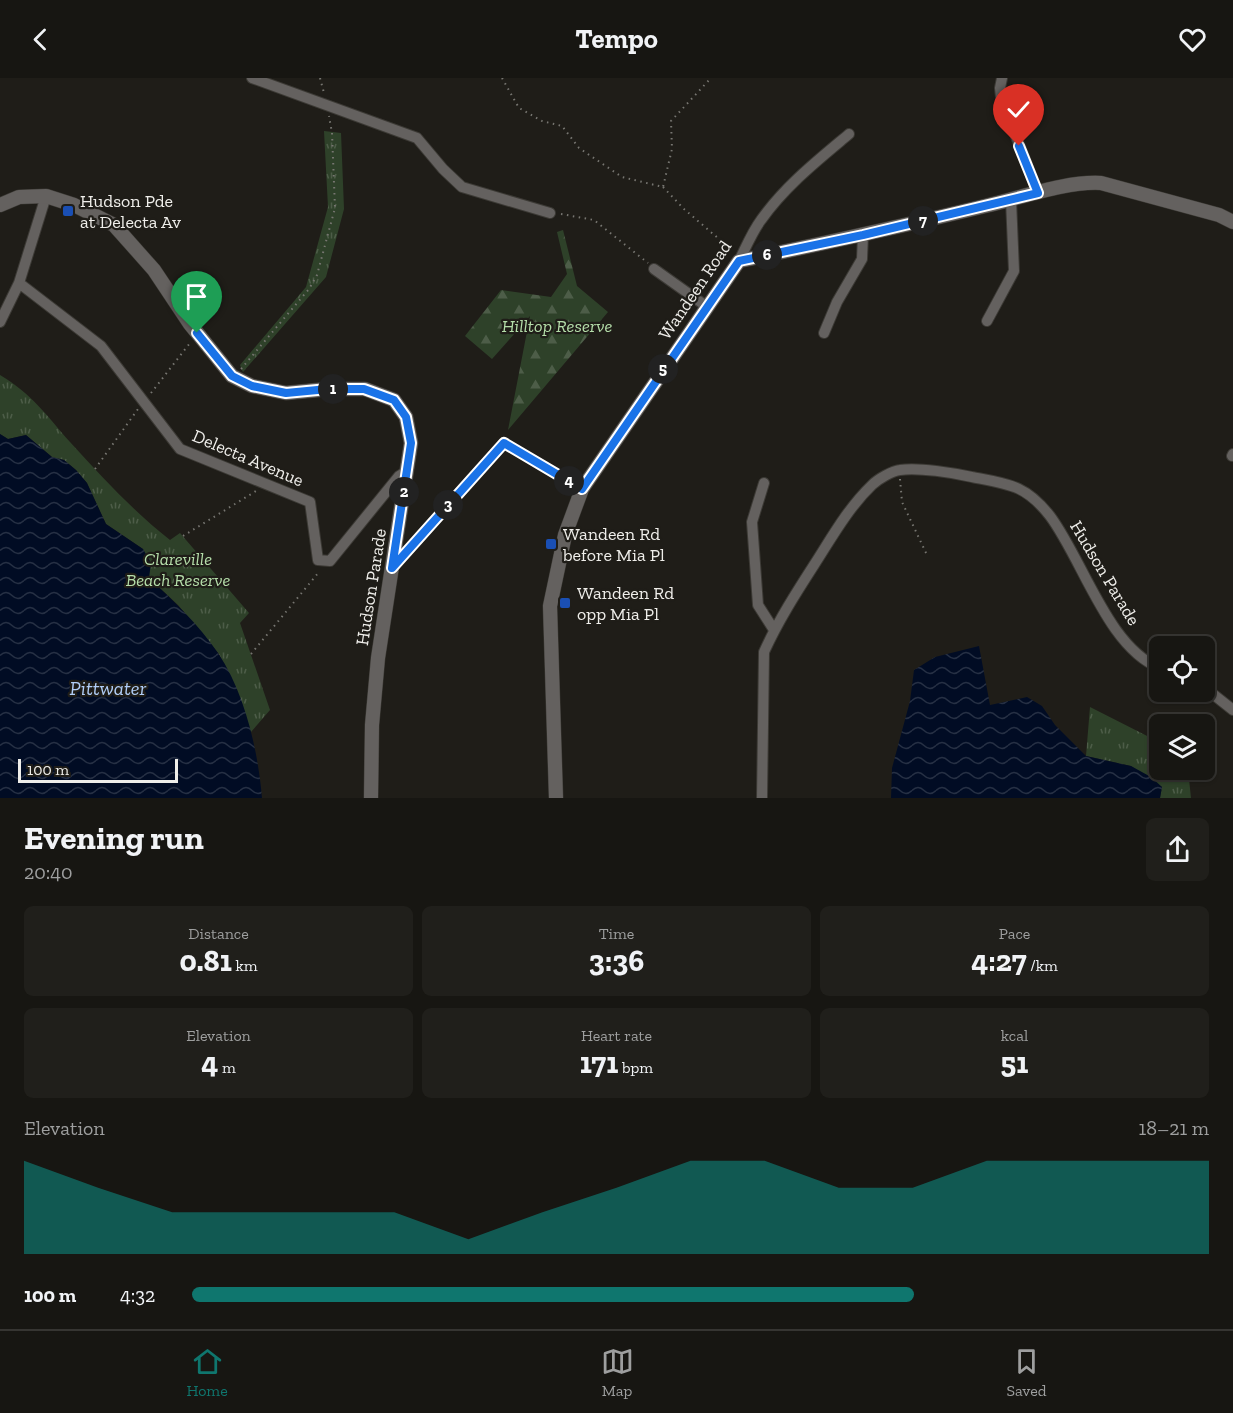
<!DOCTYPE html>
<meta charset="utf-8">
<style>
:root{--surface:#171612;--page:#201f1b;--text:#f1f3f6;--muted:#9e9f9f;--line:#363532;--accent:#0f766e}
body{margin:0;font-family:"Zilla Slab",serif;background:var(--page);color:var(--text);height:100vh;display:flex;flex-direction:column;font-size:22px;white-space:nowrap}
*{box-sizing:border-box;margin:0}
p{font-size:20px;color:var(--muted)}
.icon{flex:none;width:33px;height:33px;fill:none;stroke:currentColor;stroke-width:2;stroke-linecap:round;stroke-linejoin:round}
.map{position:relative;height:720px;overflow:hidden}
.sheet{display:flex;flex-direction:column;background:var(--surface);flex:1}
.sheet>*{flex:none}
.tools{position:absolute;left:1149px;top:558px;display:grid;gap:12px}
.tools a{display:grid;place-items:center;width:66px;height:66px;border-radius:9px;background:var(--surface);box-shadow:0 2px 4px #0004,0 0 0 2px var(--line);font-size:30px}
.scale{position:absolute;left:18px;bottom:15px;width:160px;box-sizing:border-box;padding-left:6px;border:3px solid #efeeea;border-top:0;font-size:16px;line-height:21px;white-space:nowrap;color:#efeeea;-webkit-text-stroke:4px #1f1d18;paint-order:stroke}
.pin{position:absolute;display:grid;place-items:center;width:51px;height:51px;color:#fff;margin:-62px -26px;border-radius:50% 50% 50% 0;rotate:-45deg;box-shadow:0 0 6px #0007}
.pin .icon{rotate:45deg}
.km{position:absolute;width:30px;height:30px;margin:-15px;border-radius:50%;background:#222;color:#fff;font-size:16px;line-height:30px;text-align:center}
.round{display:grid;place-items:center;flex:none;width:63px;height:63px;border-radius:9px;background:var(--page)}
.overview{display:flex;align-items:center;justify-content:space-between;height:102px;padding:0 24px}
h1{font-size:33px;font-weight:800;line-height:45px}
.figures{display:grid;grid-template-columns:repeat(3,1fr);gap:9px;height:102px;padding:6px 24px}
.figures div{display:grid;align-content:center;border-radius:9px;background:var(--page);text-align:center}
.figures b{font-size:30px;font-weight:800}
.figures small{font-size:16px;font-weight:400}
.figures p{font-size:16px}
.chart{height:168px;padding:12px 24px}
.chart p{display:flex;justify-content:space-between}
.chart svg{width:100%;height:108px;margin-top:6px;fill:var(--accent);opacity:.7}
ul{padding:0 24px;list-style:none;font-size:20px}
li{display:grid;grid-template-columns:96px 72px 1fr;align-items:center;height:45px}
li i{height:15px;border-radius:8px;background:var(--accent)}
header{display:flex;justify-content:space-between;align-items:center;height:78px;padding:0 24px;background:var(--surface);font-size:27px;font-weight:800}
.menu{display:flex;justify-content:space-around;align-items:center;height:84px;border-top:2px solid var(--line);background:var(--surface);font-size:16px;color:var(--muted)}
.menu a{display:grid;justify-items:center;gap:3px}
.menu .selected{color:var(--accent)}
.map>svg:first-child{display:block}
</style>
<header><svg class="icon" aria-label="back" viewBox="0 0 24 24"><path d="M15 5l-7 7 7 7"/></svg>Tempo<svg class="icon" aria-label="heart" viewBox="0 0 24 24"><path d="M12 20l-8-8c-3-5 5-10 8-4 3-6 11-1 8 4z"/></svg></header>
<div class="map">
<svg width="1233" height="720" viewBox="0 0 1233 720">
<defs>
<pattern id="forest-firs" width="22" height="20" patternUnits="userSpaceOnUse" patternTransform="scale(1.5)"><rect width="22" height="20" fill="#2e4129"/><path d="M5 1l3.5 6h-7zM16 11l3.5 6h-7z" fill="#4d5d48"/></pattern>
<pattern id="park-tufts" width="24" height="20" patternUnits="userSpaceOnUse" patternTransform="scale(1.5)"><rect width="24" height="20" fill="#2e4129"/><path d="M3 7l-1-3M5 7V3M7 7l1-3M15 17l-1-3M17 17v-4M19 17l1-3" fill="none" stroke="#4d5d48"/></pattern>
<pattern id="water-waves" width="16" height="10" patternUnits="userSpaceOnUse" patternTransform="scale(1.5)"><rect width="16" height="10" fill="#010c24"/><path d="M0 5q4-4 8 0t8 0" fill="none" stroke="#263044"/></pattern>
</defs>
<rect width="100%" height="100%" fill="#1f1d18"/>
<path fill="url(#forest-firs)" d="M563 152 577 208 608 234 508 352 530 238 492 281 465 258 501 212 551 219 567 196 557 154Z"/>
<path fill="url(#park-tufts)" d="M324 53 341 55 344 131 326 199 243 294 240 287 306 209 328 129Z
M0 297C31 315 47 338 70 364 101 398 133 433 170 462L180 455 249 535 240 545 270 632 251 654 236 611 219 576 178 527 149 500 143 471 106 446 87 405 76 392 64 382 52 379 26 357 8 361 0 356Z
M1090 629 1159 664 1160 692H1188L1191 720H1160L1162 709 1131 688 1086 678Z"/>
<path fill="url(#water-waves)" d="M0 356 8 361 26 357 52 379 64 382 76 392 87 405 106 446 143 471 151 485 149 500C174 523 199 547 218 575 245 615 258 673 262 720H0Z
M979 568 990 627 1027 619 1042 628 1055 647 1086 678 1131 688 1151 699 1162 709 1160 720H891L892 690 910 623 914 592 935 579Z"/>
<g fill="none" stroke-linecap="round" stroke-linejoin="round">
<g stroke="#3c3a35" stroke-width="12">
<path id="minor" d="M252 0 417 60 443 91 462 109 550 135
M1002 0 1000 10 1001 20 1038 115
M739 183C746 169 752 154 761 142 785 108 818 82 849 56
M654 191 706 228
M19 205 46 118
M987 243 1014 193 1011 122
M0 244 19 205 101 268 180 371 310 424 318 482 330 483 399 398 407 393
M824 255 837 224 862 181 863 157
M1232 378 1233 376
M764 405 752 444 758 527 774 552
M1204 609 1233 632
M762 720 764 574C778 543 796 515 814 487 832 459 848 430 872 407 878 401 892 393 900 392 918 389 954 395 972 399 1009 406 1026 407 1050 438 1083 482 1108 570 1160 590"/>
</g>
<g stroke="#3c3a35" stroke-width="15">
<path id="tertiary" d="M0 127 19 119 46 118 74 127 114 147 154 192 190 246 232 298 252 308 286 315 328 311H365L394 322 406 339 411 365 378 580 372 647 371 720
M556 720 550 528 565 457 582 411 739 183C821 166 903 148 985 128 1021 120 1065 103 1101 105L1219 137 1233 144"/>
</g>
<path stroke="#777671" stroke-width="2" stroke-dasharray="1.5 4.5" stroke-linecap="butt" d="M320 0 324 15
M502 0 519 30 542 43 562 48 579 70 622 99 663 109 672 71 671 43 711 0
M663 109 684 131 733 173
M561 136 594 142 648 185
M241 291 309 211 317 197 335 130 332 55 329 38
M151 315 190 265
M95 391 138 331
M900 401 902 424 927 477
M183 458 256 413
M406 474 504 365 572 405
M251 576 319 494"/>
<use href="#minor" stroke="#64615f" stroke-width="10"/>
<use href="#tertiary" stroke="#64615f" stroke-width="14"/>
</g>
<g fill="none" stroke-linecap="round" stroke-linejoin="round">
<g stroke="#fff" stroke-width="12">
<path id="route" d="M197 255 232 298 252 308 286 315 328 311H364L394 322 406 339 411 365 392 490 504 365 582 411 739 183 863 157 1038 115 1019 68"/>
</g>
<use href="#route" stroke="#1a73e8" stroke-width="8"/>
</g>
<g fill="#1a4fb4" stroke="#1f1d18" stroke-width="2">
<rect x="62" y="127" width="12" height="12" rx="3"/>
<rect x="545" y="460" width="12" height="12" rx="3"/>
<rect x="559" y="519" width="12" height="12" rx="3"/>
</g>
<g text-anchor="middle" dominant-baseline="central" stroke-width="4.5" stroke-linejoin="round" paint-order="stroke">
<g font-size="18" fill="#efeeea" stroke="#1f1d18" text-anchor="start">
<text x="80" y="123">Hudson Pde<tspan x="80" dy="21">at Delecta Av</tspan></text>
<text x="563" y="456">Wandeen Rd<tspan x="563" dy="21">before Mia Pl</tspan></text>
<text x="577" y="515">Wandeen Rd<tspan x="577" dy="21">opp Mia Pl</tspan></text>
</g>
<g font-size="18" fill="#efeeea" stroke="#1f1d18">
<text transform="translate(695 212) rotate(-56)">Wandeen Road</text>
<text transform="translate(248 380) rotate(23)">Delecta Avenue</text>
<text transform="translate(1105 495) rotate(59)">Hudson Parade</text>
<text transform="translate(371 509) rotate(-81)">Hudson Parade</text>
</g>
<g font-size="18" font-style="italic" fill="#b5deaa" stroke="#1f1d18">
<text x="557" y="248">Hilltop Reserve</text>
<text x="178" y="481">Clareville<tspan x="178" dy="21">Beach Reserve</tspan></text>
</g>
<g font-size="20" font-style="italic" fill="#b1cef7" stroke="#1f1d18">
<text x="108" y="610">Pittwater</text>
</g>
</g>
</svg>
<div class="tools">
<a><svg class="icon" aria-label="locate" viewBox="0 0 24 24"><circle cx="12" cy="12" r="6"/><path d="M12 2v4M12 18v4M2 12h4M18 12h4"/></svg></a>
<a><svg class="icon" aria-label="layers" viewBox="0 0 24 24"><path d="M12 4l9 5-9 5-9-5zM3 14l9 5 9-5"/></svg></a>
</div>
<div class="scale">100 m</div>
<div class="pin" style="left:197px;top:255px;background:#1e9e55"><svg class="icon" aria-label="arrive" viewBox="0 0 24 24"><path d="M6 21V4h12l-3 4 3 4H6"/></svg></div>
<div class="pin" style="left:1019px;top:68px;background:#d93025"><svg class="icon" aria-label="check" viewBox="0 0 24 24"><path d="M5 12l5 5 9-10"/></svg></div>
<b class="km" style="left:333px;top:311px">1</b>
<b class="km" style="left:404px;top:414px">2</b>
<b class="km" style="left:448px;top:427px">3</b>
<b class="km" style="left:569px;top:403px">4</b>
<b class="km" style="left:663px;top:291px">5</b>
<b class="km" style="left:767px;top:177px">6</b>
<b class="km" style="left:923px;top:143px">7</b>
</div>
<section class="sheet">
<div class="overview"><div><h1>Evening run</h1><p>20:40</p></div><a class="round"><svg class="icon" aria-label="share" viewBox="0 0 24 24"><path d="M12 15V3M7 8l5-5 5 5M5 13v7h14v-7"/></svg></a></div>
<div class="figures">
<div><p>Distance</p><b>0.81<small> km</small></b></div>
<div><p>Time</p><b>3:36</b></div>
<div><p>Pace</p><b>4:27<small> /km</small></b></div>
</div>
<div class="figures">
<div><p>Elevation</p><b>4<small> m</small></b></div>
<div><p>Heart rate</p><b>171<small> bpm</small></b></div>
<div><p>kcal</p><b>51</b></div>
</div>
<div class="chart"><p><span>Elevation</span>18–21 m</p>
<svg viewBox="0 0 160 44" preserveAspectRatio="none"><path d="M0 44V6L10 17L20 27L30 27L40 27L50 27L60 38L70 27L80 17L90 6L100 6L110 17L120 17L130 6L140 6L150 6L160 6V44z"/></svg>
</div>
<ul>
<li><b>100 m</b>4:32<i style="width:71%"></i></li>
</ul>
</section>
<nav class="menu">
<a class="selected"><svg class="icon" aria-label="home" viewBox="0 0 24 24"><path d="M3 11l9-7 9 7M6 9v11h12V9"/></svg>Home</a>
<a><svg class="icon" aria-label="map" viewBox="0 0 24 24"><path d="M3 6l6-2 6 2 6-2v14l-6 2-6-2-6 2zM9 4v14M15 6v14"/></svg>Map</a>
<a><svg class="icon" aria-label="saved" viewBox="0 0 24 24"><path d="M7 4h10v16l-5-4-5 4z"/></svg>Saved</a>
</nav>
